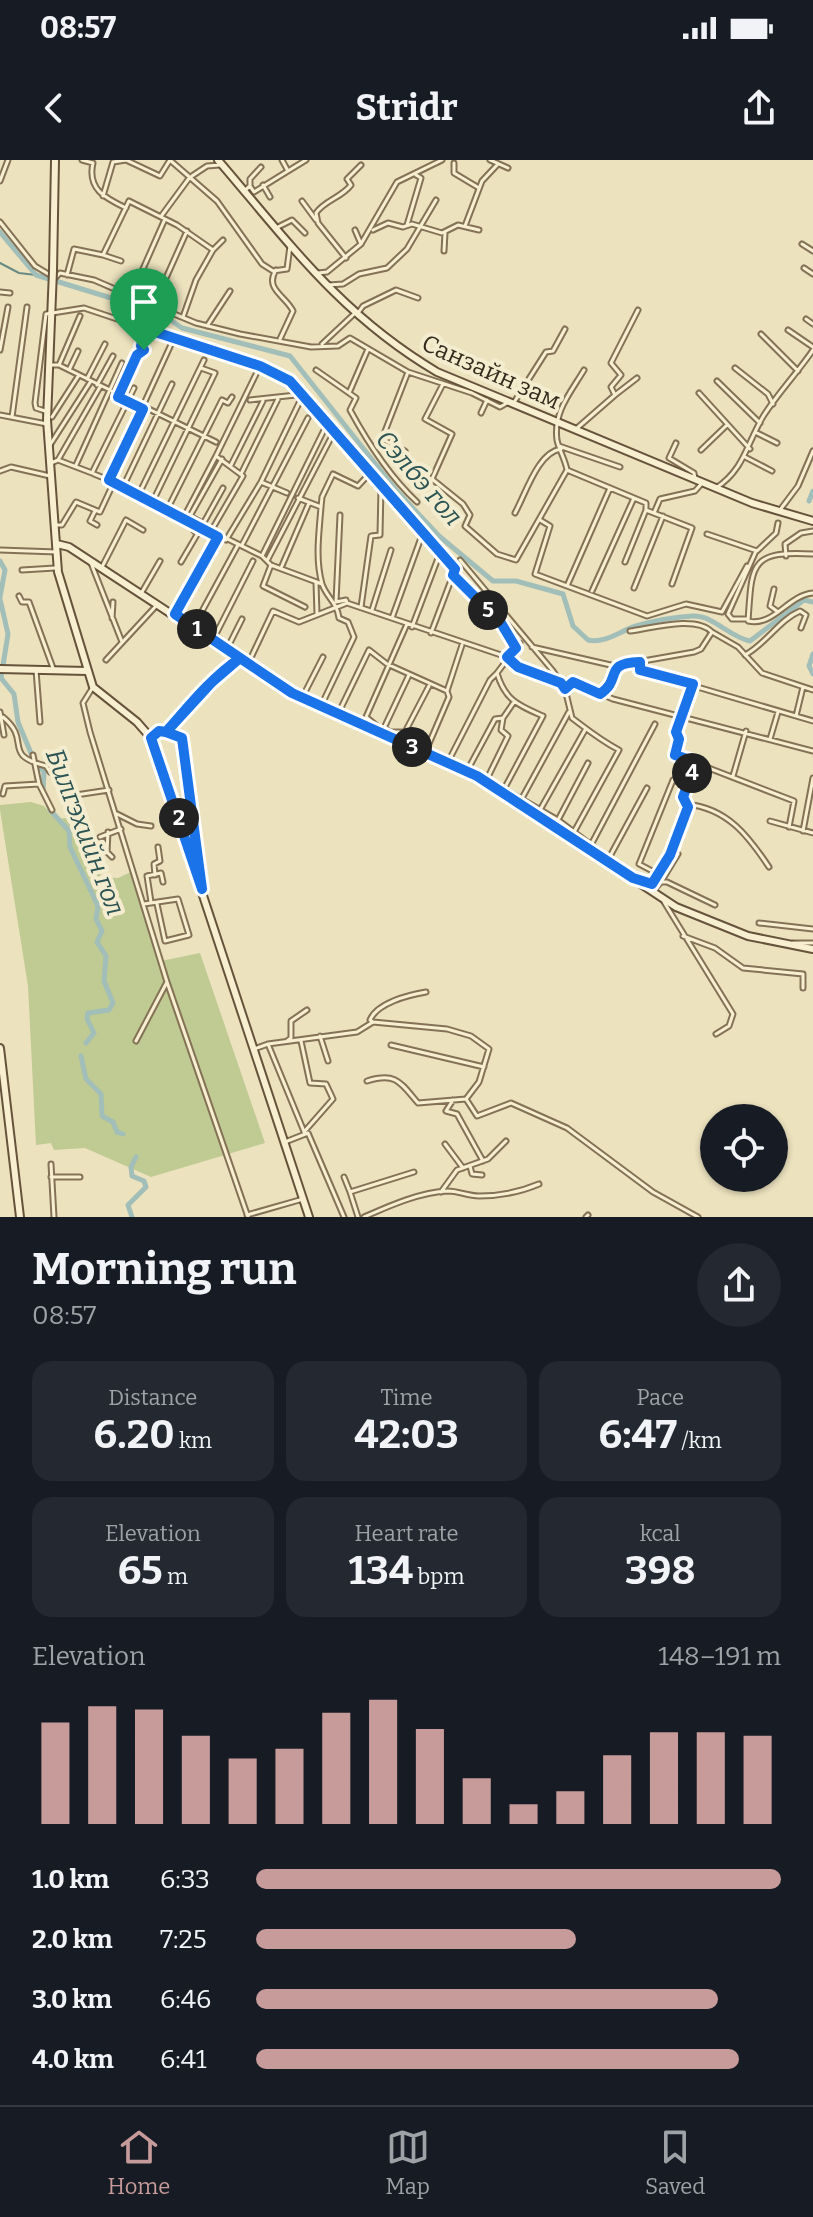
<!DOCTYPE html>
<meta charset="utf-8">
<style>
:root{--surface:#171b24;--page:#242831;--text:#f1f3f6;--muted:#9ea1a6;--line:#363941;--accent:#c69b9a}
body{margin:0;font-family:Bitter,serif;background:var(--page);color:var(--text);height:100vh;display:flex;flex-direction:column;font-size:30px;white-space:nowrap}
*{box-sizing:border-box;margin:0}
p{font-size:26px;color:var(--muted)}
.icon{flex:none;width:44px;height:44px;fill:none;stroke:currentColor;stroke-width:2;stroke-linecap:round;stroke-linejoin:round}
.map{position:relative;height:1057px;overflow:hidden}
.details{display:flex;flex-direction:column;background:var(--surface);flex:1}
.details>*{flex:none}
.fabs{position:absolute;left:700px;top:944px;display:grid;gap:16px}
.fabs a{display:grid;place-items:center;width:88px;height:88px;border-radius:50%;background:var(--surface);box-shadow:0 2px 6px #0004;font-size:40px}
.pin{position:absolute;display:grid;place-items:center;width:68px;height:68px;color:#fff;margin:-82px -34px;border-radius:50% 50% 50% 0;rotate:-45deg;box-shadow:0 0 8px #0007}
.pin .icon{rotate:45deg}
.km{position:absolute;width:40px;height:40px;margin:-20px;border-radius:50%;background:#222;color:#fff;font-size:22px;line-height:40px;text-align:center}
.round{display:grid;place-items:center;flex:none;width:84px;height:84px;border-radius:42px;background:var(--page)}
.summary{display:flex;align-items:center;justify-content:space-between;height:136px;padding:0 32px}
h1{font-size:44px;font-weight:700;line-height:60px}
.stats{display:grid;grid-template-columns:repeat(3,1fr);gap:12px;height:136px;padding:8px 32px}
.stats div{display:grid;align-content:center;border-radius:20px;background:var(--page);text-align:center}
.stats b{font-size:40px;font-weight:700}
.stats small{font-size:22px;font-weight:400}
.stats p{font-size:22px}
.chart{height:224px;padding:16px 32px}
.chart p{display:flex;justify-content:space-between}
.chart svg{width:100%;height:144px;margin-top:8px;stroke:var(--accent);stroke-width:6}
ul{padding:0 32px;list-style:none;font-size:26px}
li{display:grid;grid-template-columns:128px 96px 1fr;align-items:center;height:60px}
li i{height:20px;border-radius:10px;background:var(--accent)}
.status{display:flex;justify-content:space-between;align-items:center;height:56px;padding:0 40px;background:var(--surface);direction:ltr}
.status svg{height:22px;fill:currentColor}
header{display:flex;justify-content:space-between;align-items:center;height:104px;padding:0 32px;background:var(--surface);font-size:36px;font-weight:700}
.dock{display:flex;justify-content:space-around;align-items:center;height:112px;border-top:2px solid var(--line);background:var(--surface);font-size:22px;color:var(--muted)}
.dock a{display:grid;justify-items:center;gap:4px}
.dock .on{color:var(--accent)}
.map>svg:first-child{display:block}
</style>
<div class="status"><b>08:57</b><svg viewBox="0 0 49 12"><path d="M0 12V9h3v3zM5 12V6h3v6zM10 12V3h3v9zM15 12V0h3v12zM26 1h20v11H26zM47 4h2v5h-2z"/></svg></div>
<header><svg class="icon" aria-label="back" viewBox="0 0 24 24"><path d="M15 5l-7 7 7 7"/></svg>Stridr<svg class="icon" aria-label="share" viewBox="0 0 24 24"><path d="M12 15V3M7 8l5-5 5 5M5 13v7h14v-7"/></svg></header>
<div class="map">
<svg width="813" height="1057" viewBox="0 0 813 1057">
<rect width="100%" height="100%" fill="#ece2be"/>
<path fill="#c0ca93" d="M31 642 44 646 55 659 66 658 79 680 84 679 87 691 95 690 101 717 118 718 135 710 161 801 200 793 265 983 151 1017 85 988 54 990 51 983 36 985 28 826 0 650V645Z"/>
<g fill="none" stroke-linecap="round" stroke-linejoin="round">
<path stroke="#698b85" stroke-width="2" d="M0 103 19 113 36 115"/>
<path stroke="#a2beb8" stroke-width="5" d="M0 72 36 115 160 153 182 168 290 196 397 331 439 376 493 421H516L563 434 573 466 588 480C605 484 620 471 636 466 653 461 675 457 693 456 713 455 729 477 750 481L804 440 813 442
M809 341 813 331
M0 401 5 410 0 437
M0 439 8 474 1 518 14 534 18 562 33 598 44 612 43 630
M813 494 809 506 813 514
M48 643 50 650 69 671 70 687 98 746 96 759 102 771 97 782 106 796 104 821 113 843 109 850 88 853 87 859 94 873 86 883
M81 896 86 919 101 934 102 956 113 962 117 972 123 974
M132 1057 128 1045 146 1027 144 1021 132 1016 131 1007 136 997"/>
<g stroke="#847257" stroke-width="7">
<path id="minor" d="M82 0 93 3C87 29 105 38 126 48
M170 0 217 41 262 104 273 111 287 109 290 86
M490 0 508 8
M454 3V13L479 28
M288 11 306 0
M192 16 207 6 220 5
M0 21 8 0
M263 25 270 37
M250 26V19L261 7
M244 31 250 26 254 32 288 11 282 0
M103 36 113 2 126 0 160 16 170 0
M302 41 316 60
M162 55 190 17
M0 62 35 106 55 118 60 113 94 120 145 142 166 118 187 71
M407 65 421 18 416 15
M465 66 482 21 498 4
M276 68 292 60 305 73
M355 70 361 84
M373 70 388 63 403 67 412 64 442 73 458 65 479 70
M802 84 813 91
M213 90 223 80
M444 91 445 73
M103 95 121 101
M346 98 318 63 316 53C325 40 341 38 351 25L347 19 361 5
M804 108 813 114
M276 110C264 129 286 136 293 151L280 179
M318 113 327 112 361 84 397 22 442 0
M67 115 74 89 103 95 129 41 177 65 213 90 196 120 183 157
M328 125 343 124 359 114 387 108 407 89 436 40
M0 132 10 133
M131 136 165 59
M145 142 196 163 240 174 311 187 338 186 350 178 408 212 472 233 500 247 507 243
M358 153 363 146 396 130 418 138
M806 159 813 164
M207 166 230 131
M788 170 813 187
M761 174 798 211
M174 178 260 206 290 221 455 409 453 415 513 478 516 488 497 513C505 541 520 546 543 556L503 631
M322 184 354 154
M0 190 8 147
M52 205H59L216 282
M59 205 80 156
M735 208 768 234 773 244
M69 210 78 191
M316 210 349 233 368 189
M584 210C571 232 553 252 557 280 559 290 565 299 567 310L646 343V350L692 368 672 424
M87 219 105 184
M717 221 760 263
M443 224 425 259 452 274 432 319 463 344 470 355 465 366 497 394 516 400 567 310
M97 225 113 196
M349 233 356 238 350 250C368 283 389 316 417 342
M699 233 750 289
M615 235 637 218
M118 237 136 196 144 190 141 186 146 169
M513 244 546 192 553 191 565 169
M45 251 36 248 35 243 46 154 84 148 174 178 109 320 262 396 271 405 263 426 305 447
M481 253 487 240
M0 255 47 264
M12 257 27 147
M52 257 79 215
M576 269 615 235 611 227 621 215 611 203 638 150
M757 273 777 283
M676 283 669 298 694 313 695 319
M50 285 91 221
M559 286 620 307
M701 290 727 265
M405 291 382 279 408 212
M745 297 772 311
M58 300 100 227
M51 303 58 300 92 313 134 228
M76 305 122 203
M231 305 263 241
M0 311 11 307 50 316
M94 314 109 320
M241 314 278 239
M261 322 287 333
M123 327 172 224
M716 328C745 309 747 282 764 255 778 233 798 212 813 190
M138 336 204 200
M298 338 321 347C319 373 315 399 322 424 327 438 337 442 339 458L348 462 354 477 321 546
M152 343 215 213 201 208
M321 347 322 337 333 314 358 326 371 312
M167 350 222 240 228 243 232 237
M780 350 798 326 813 291
M95 351 90 361 97 365
M515 353C526 333 538 292 561 289
M654 353 660 339 695 331 703 322
M340 355 336 442 346 440 347 443
M184 357 216 296
M540 360 550 366 535 414 647 456 686 444 722 452 747 406
M203 364 223 328
M204 364 190 356 222 299
M57 365H62L76 342 100 352 114 322
M210 373 243 316 216 296 260 206
M707 374 757 391 776 373 778 363
M226 380 261 322 301 239 296 235 250 240
M242 385 308 258
M0 390 57 392
M813 394C749 390 752 405 748 461 774 467 788 435 813 433
M262 396 326 266
M786 396 785 384 801 373 813 371
M268 399 334 272
M460 400 553 511 565 529 572 558C588 570 600 580 619 590L574 672
M181 402 198 373 194 371 197 365
M625 402 646 350
M91 403 122 482
M271 405 322 424
M102 407 126 360 143 370
M281 408 309 343
M22 410 55 408
M316 423 317 454
M567 426 610 328
M634 428 663 356
M774 429 770 446 778 452
M592 431 634 338
M142 432 160 401
M19 436 22 442H29L53 508
M361 447 371 376 380 375 381 327
M372 450 391 390
M175 454 217 377
M112 458 113 442
M392 458 422 375
M748 459H732L728 454 756 391
M194 466 238 385
M412 467 440 393
M630 471C652 468 696 455 712 472
M431 473 453 415
M213 480 253 401
M532 487 615 506 694 492 701 489 712 472 738 487 762 513 813 530
M227 489 242 459
M745 495C767 483 779 460 800 451L806 455 801 468
M106 500 156 446
M513 501 520 483
M640 502 638 508 643 511 813 561
M248 504 273 451 299 462 347 443 507 497 518 507 561 523
M36 510 40 562
M693 524 676 570 679 579 675 595 794 641 789 667
M93 527 83 543 90 572 167 822 248 1057
M565 529 573 522 613 539 813 591
M601 534 615 506
M302 538 323 497
M0 552 4 575
M338 554 369 490 387 504 447 531 462 485
M796 556 803 527
M3 557C33 582 0 594 46 606L50 612
M376 571 377 566 366 557 407 464
M166 572 211 523 239 498
M390 572 384 568 409 515
M388 577 390 572H405L429 526
M151 578 159 571 182 578 202 725
M770 579 778 552
M425 593 449 537 447 531
M33 595 39 624 52 650
M448 602 490 520 497 513
M467 611 495 559 503 558 514 542
M733 616 746 571
M486 621 508 576 501 570 503 558
M687 625 696 602
M504 629 558 660 634 717 652 724 670 695 688 647 683 640 687 625 673 620 639 704 658 714
M3 634 5 626 39 624
M69 636 109 630
M521 640 569 552
M686 644C728 648 749 677 769 707
M540 650 585 570
M115 653 137 664 151 666
M558 660 588 603
M770 661 813 673
M803 671 813 618
M108 672 107 692 112 697
M100 677 121 669
M592 683 655 564
M609 698 647 628
M155 715 154 704 160 701 158 687
M661 722 678 694
M653 731 661 722H667L715 745
M151 742 147 716 161 713 163 722
M664 742 733 854 729 866 716 874
M144 744 178 739 189 775 165 781 157 744
M759 763 813 769
M683 776 715 788 743 808 803 814V828
M793 783H813
M373 862 370 860C377 843 408 835 426 832
M320 876 328 901
M136 881 167 822
M287 881 291 878V861L307 850
M301 881 310 923 326 924 333 939 304 972
M268 884 357 872 373 862 447 869 471 876 489 889 479 922 466 939
M391 885 484 907
M254 889 268 884 305 974
M367 921C396 912 400 922 418 943L466 939
M466 939 477 956 511 943 567 968 653 1032 698 1057
M453 940 446 951 457 954 483 1001
M285 982 308 973 344 1057
M445 984 463 1008
M51 1004 54 1057
M470 1006 472 1014 482 1015
M51 1017H80
M344 1017 350 1032
M441 1032 457 1010 488 999 506 981
M247 1055 303 1039
M358 1057 350 1032 414 1012
M364 1057C389 1046 420 1032 448 1031 458 1031 468 1036 479 1036 499 1036 520 1032 539 1024
M586 1057 588 1055"/>
</g>
<g stroke="#66533b" stroke-width="10">
<path id="secondary" d="M218 0C290 84 341 155 437 212L752 343 813 361
M53 111 55 0
M52 135 47 260 58 412 93 527 137 562 151 578 309 1057
M57 384 69 387 292 533 477 616 676 747 748 776 813 789
M0 509 87 511
M0 888 20 1057"/>
</g>
<use href="#minor" stroke="#f8efd1" stroke-width="3"/>
<use href="#secondary" stroke="#f8efd1" stroke-width="6"/>
<g stroke="#66533b" stroke-width="10" stroke-linecap="butt">
<path id="secondary-bridge" d="M52 135 53 111"/>
</g>
<use href="#secondary-bridge" stroke="#f8efd1" stroke-width="6"/>
</g>
<g fill="none" stroke-linecap="round" stroke-linejoin="round">
<g stroke="#fff" stroke-width="16">
<path id="route" d="M144 190 137 195 118 237 143 249 109 320 218 377 175 454 240 498 211 523 166 572 182 578 202 729 151 578 159 571 166 572C189 546 211 518 240 498L292 533 477 616 633 718 652 724 670 695 688 647 683 637 696 602 675 595 679 579 676 572 693 524 640 510V502C602 503 623 519 600 534L573 522 565 529 561 523 518 507 507 497 516 488 501 463 453 415 455 409 290 221 260 206 146 169 141 186 144 190"/>
</g>
<use href="#route" stroke="#1a73e8" stroke-width="10"/>
</g>
<g text-anchor="middle" dominant-baseline="central" stroke-width="8" stroke-linejoin="round" paint-order="stroke">
<g font-size="24" fill="#34291c" stroke="#f4ecce">
<text transform="translate(491 212) rotate(24)">Санзайн зам</text>
</g>
<g font-size="26" font-style="italic" fill="#2b5354" stroke="#f4ecce">
<text transform="translate(419 318) rotate(49)">Сэлбэ гол</text>
<text transform="translate(85 672) rotate(69)">Билгэхийн гол</text>
</g>
</g>
</svg>
<div class="fabs">
<a><svg class="icon" aria-label="locate" viewBox="0 0 24 24"><circle cx="12" cy="12" r="6"/><path d="M12 2v4M12 18v4M2 12h4M18 12h4"/></svg></a>
</div>
<div class="pin" style="left:144px;top:190px;background:#1e9e55"><svg class="icon" aria-label="arrive" viewBox="0 0 24 24"><path d="M6 21V4h12l-3 4 3 4H6"/></svg></div>
<b class="km" style="left:197px;top:469px">1</b>
<b class="km" style="left:179px;top:658px">2</b>
<b class="km" style="left:412px;top:587px">3</b>
<b class="km" style="left:692px;top:613px">4</b>
<b class="km" style="left:488px;top:450px">5</b>
</div>
<section class="details">
<div class="summary"><div><h1>Morning run</h1><p>08:57</p></div><a class="round"><svg class="icon" aria-label="share" viewBox="0 0 24 24"><path d="M12 15V3M7 8l5-5 5 5M5 13v7h14v-7"/></svg></a></div>
<div class="stats">
<div><p>Distance</p><b>6.20<small> km</small></b></div>
<div><p>Time</p><b>42:03</b></div>
<div><p>Pace</p><b>6:47<small> /km</small></b></div>
</div>
<div class="stats">
<div><p>Elevation</p><b>65<small> m</small></b></div>
<div><p>Heart rate</p><b>134<small> bpm</small></b></div>
<div><p>kcal</p><b>398</b></div>
</div>
<div class="chart"><p><span>Elevation</span>148–191 m</p>
<svg viewBox="0 0 160 44" preserveAspectRatio="none"><path d="M5 44V13M15 44V8M25 44V9M35 44V17M45 44V24M55 44V21M65 44V10M75 44V6M85 44V15M95 44V30M105 44V38M115 44V34M125 44V23M135 44V16M145 44V16M155 44V17"/></svg>
</div>
<ul>
<li><b>1.0 km</b>6:33<i style="width:100%"></i></li>
<li><b>2.0 km</b>7:25<i style="width:61%"></i></li>
<li><b>3.0 km</b>6:46<i style="width:88%"></i></li>
<li><b>4.0 km</b>6:41<i style="width:92%"></i></li>
</ul>
</section>
<nav class="dock">
<a class="on"><svg class="icon" aria-label="home" viewBox="0 0 24 24"><path d="M3 11l9-7 9 7M6 9v11h12V9"/></svg>Home</a>
<a><svg class="icon" aria-label="map" viewBox="0 0 24 24"><path d="M3 6l6-2 6 2 6-2v14l-6 2-6-2-6 2zM9 4v14M15 6v14"/></svg>Map</a>
<a><svg class="icon" aria-label="saved" viewBox="0 0 24 24"><path d="M7 4h10v16l-5-4-5 4z"/></svg>Saved</a>
</nav>
